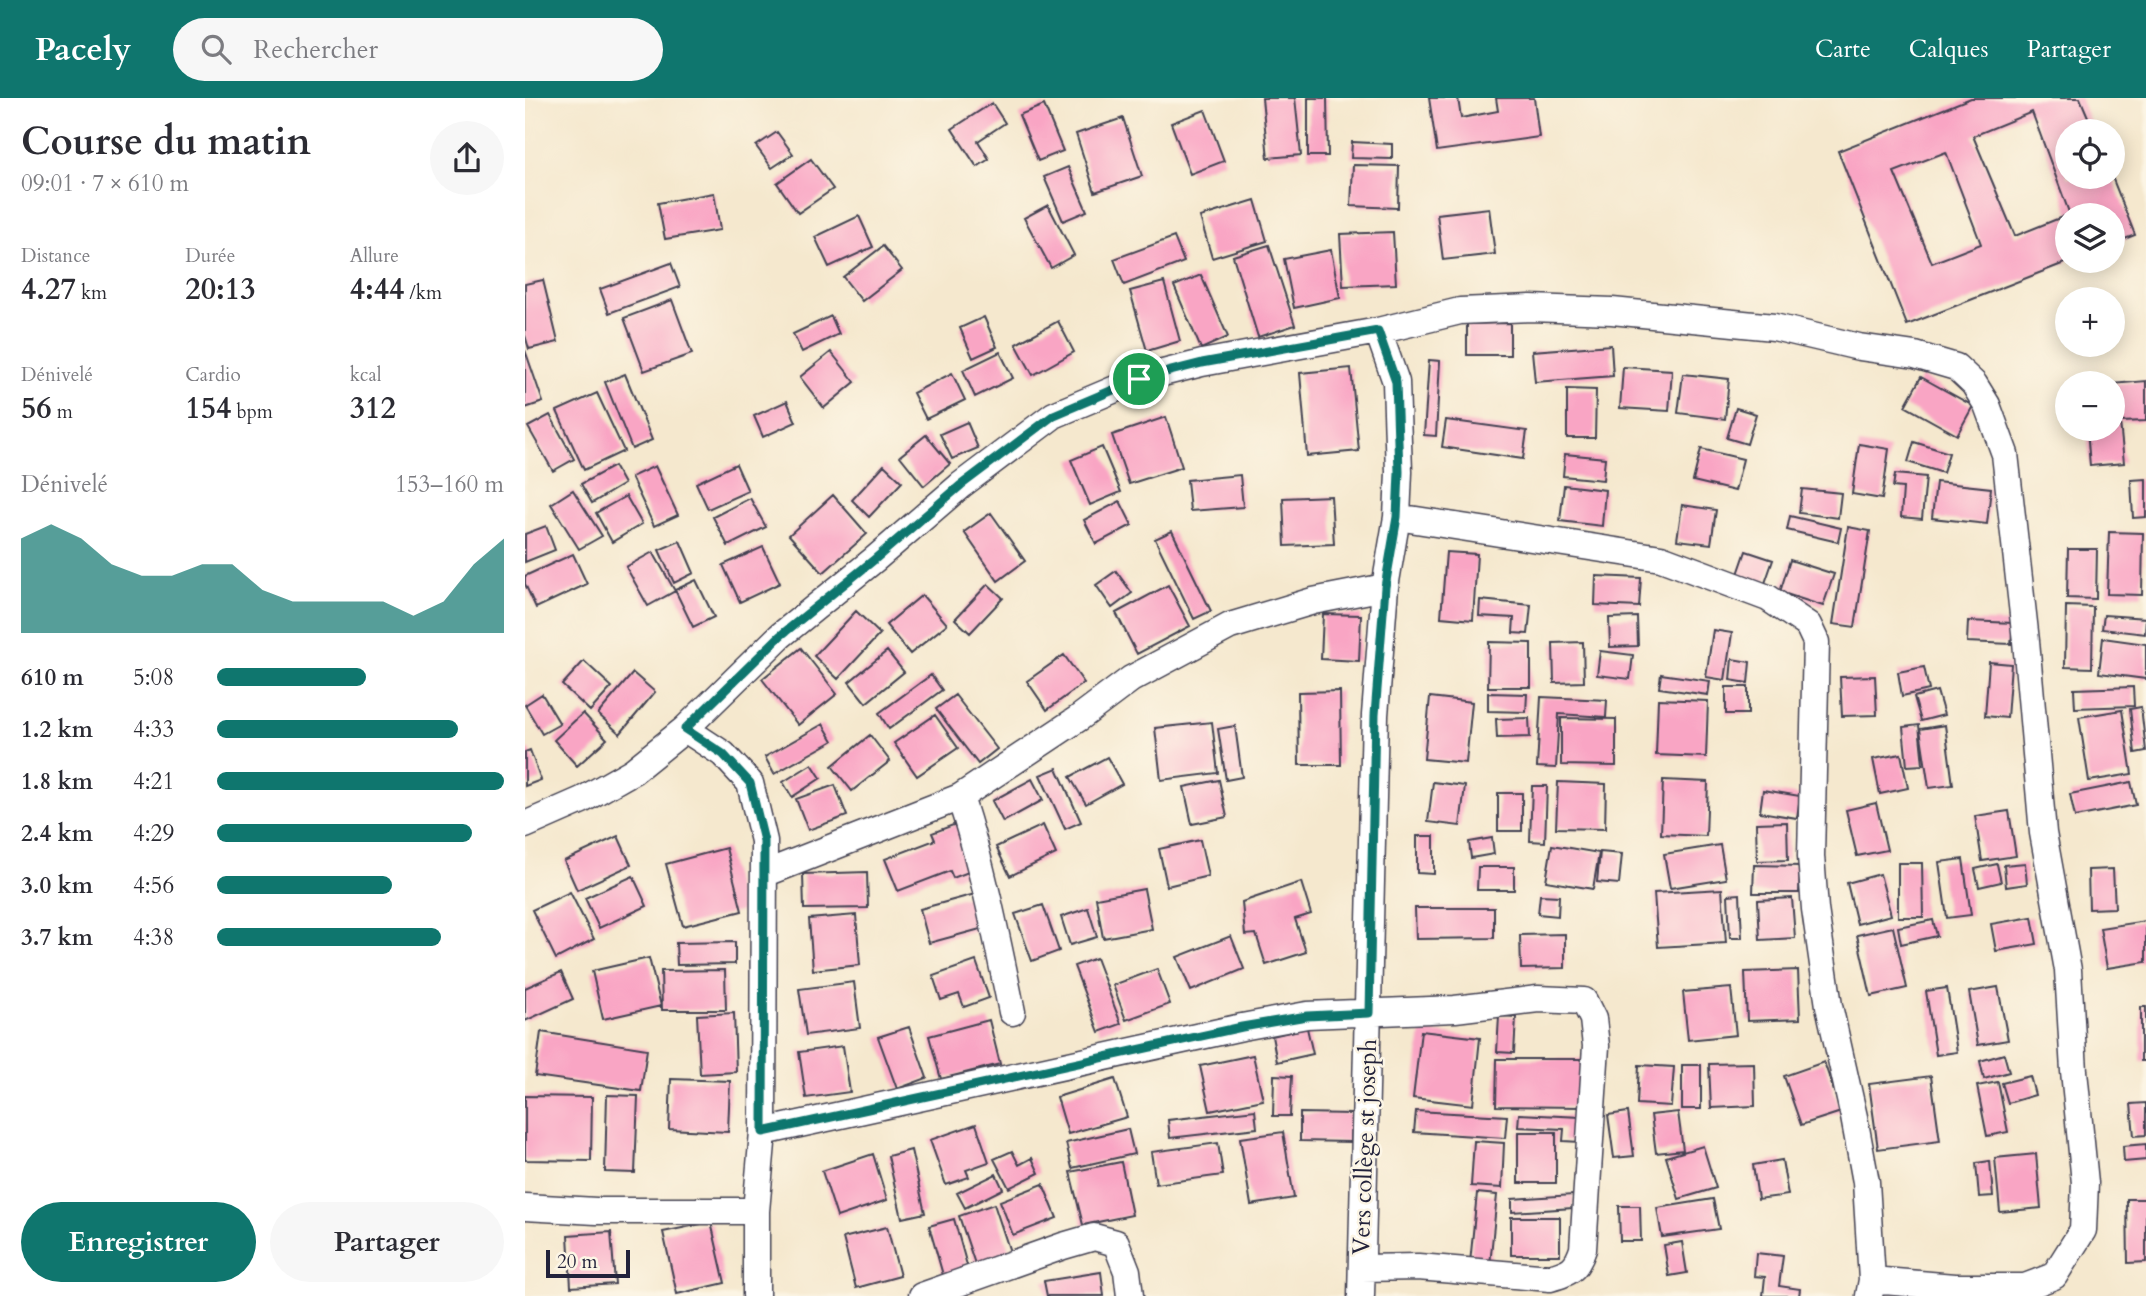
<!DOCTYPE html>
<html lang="fr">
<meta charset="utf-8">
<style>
:root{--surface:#fff;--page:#f7f7f7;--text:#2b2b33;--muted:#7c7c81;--accent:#0f766e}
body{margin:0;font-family:Cardo,serif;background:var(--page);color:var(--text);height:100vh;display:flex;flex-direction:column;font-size:26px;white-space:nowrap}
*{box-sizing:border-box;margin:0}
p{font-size:23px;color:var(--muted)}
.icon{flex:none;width:38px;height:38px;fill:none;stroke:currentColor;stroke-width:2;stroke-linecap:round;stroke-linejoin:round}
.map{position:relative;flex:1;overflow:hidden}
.sheet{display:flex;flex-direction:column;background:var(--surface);width:525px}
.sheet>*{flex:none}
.tools{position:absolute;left:1530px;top:21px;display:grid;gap:14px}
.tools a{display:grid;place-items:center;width:70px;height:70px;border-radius:50%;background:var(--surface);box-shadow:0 4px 18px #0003;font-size:35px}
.scale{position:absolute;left:21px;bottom:18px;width:84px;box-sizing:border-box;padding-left:7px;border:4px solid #22223b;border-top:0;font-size:19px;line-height:24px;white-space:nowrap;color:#22223b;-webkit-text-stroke:5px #fcf5e5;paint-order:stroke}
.pin{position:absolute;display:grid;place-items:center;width:60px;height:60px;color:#fff;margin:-30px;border:4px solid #fff;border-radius:50%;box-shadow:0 2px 7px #0007}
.round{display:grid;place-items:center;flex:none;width:74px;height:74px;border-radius:37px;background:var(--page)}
.head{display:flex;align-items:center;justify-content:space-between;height:119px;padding:0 21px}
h1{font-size:38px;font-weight:600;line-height:52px}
.figures{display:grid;grid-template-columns:repeat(3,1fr);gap:10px;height:119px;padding:7px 21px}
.figures div{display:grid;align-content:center}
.figures b{font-size:30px;font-weight:600}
.figures small{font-size:19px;font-weight:400}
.figures p{font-size:19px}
.chart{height:196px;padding:14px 21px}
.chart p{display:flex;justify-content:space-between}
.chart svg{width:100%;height:126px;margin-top:7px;fill:var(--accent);opacity:.7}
.cta{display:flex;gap:14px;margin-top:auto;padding:14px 21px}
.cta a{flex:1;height:80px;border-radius:42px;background:var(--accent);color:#fff;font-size:28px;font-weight:600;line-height:80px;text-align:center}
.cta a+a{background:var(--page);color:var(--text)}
ul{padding:0 21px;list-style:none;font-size:23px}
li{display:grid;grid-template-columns:112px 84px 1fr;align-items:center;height:52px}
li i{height:18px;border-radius:9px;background:var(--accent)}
header{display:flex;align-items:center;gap:42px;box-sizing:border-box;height:98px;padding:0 35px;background:var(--accent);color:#fff}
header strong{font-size:33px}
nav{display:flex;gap:38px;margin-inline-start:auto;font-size:24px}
.search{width:490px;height:63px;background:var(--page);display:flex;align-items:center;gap:18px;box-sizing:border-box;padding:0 24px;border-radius:38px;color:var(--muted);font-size:26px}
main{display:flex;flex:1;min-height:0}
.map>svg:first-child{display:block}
</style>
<header>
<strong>Pacely</strong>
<div class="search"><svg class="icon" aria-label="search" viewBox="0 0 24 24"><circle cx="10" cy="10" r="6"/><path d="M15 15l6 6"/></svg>Rechercher</div>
<nav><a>Carte</a><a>Calques</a><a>Partager</a></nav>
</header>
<main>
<section class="sheet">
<div class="head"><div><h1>Course du matin</h1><p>09:01 · 7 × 610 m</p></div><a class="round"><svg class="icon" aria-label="share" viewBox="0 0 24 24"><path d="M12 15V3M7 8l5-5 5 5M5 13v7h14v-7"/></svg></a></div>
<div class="figures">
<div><p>Distance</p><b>4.27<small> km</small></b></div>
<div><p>Durée</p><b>20:13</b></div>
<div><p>Allure</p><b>4:44<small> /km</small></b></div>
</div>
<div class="figures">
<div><p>Dénivelé</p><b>56<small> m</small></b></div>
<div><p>Cardio</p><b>154<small> bpm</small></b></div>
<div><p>kcal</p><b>312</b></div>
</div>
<div class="chart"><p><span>Dénivelé</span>153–160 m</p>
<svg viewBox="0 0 160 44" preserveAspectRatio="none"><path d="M0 44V11L10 6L20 11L30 20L40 24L50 24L60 20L70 20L80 29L90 33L100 33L110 33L120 33L130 38L140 33L150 20L160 11V44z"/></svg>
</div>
<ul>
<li><b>610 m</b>5:08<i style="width:52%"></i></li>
<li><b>1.2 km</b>4:33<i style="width:84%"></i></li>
<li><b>1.8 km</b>4:21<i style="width:100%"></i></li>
<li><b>2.4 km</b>4:29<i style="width:89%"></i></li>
<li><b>3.0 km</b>4:56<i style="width:61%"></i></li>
<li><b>3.7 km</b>4:38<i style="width:78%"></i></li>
</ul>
<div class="cta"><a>Enregistrer</a><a>Partager</a></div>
</section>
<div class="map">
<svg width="1621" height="1198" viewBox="0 0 1621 1198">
<rect width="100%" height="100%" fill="#fcf5e5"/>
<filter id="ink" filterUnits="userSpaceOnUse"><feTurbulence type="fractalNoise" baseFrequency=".0143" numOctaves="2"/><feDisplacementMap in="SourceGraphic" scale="14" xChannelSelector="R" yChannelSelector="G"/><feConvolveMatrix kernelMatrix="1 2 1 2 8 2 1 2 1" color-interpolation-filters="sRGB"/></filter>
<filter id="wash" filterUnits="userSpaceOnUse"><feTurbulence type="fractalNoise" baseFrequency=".00686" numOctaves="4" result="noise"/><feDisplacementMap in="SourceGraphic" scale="28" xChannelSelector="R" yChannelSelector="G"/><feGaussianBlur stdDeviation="1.57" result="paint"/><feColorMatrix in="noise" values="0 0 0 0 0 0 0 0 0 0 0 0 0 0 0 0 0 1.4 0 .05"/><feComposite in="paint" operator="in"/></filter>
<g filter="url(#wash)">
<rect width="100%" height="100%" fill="#f5e8ce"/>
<g id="blocks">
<path fill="#f9a5c4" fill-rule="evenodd" d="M737 0H770L776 57 743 60Z
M783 0H802L803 58H783Z
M904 0H933L936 20 973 13 971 0H1009L1014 39 912 53Z
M1446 0H1555L1569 33H1542V79H1587L1610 137 1587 146V117H1545L1507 14 1448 38 1490 138 1542 117V164L1382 227 1313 53ZM1421 54 1456 146 1407 165 1369 74Z
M467 5 480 25 453 43 464 61 452 69 427 31Z
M519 7 538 53 513 63 494 17Z
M680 12 699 63 665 76 646 25Z
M598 20 617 78 570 94 551 36Z
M252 34 268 56 247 70 231 48Z
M827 44 867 46V61L826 60Z
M286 61 308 91 273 115 252 85Z
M828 67 874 68 873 110 826 108Z
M543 69 562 113 538 123 519 79Z
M189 95 195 132 140 141 133 105Z
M730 102 742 143 687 160 675 119Z
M523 107 549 157 526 170 499 120Z
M964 110 970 156 918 162 912 116Z
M334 118 348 149 304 169 290 139Z
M868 134 871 186 818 188 815 136Z
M649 139 659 164 599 187 589 161Z
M744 147 770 227 733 239 708 158Z
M358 148 377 172 337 203 318 179Z
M806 152 815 200 769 210 759 161Z
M146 165 155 189 84 215 75 191Z
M676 177 703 239 676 251 649 188Z
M18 182 33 244 4 251 0 237V186Z
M639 184 655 243 622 253 605 193Z
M147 202 167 256 119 273 99 220Z
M306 218 314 236 277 254 268 236Z
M459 219 472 249 448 260 435 230Z
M533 223 549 254 508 277 491 246Z
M985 225V257H942V226Z
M1086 247 1088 278 1010 284 1007 253Z
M0 252 18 304 0 310Z
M306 254 330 284 299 310 275 279Z
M475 254 488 280 450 299 438 272Z
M904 262 915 263 911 338 899 337Z
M1098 269 1147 272 1144 313 1095 310Z
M826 270 834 353 782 358 775 275Z
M427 275 440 302 401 321 388 295Z
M100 276 127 342 107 351 80 284Z
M1158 276 1204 281 1200 321 1153 315Z
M1396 279 1448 308 1432 337 1380 308Z
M1621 283V323L1595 324 1599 365 1565 368 1562 331H1587V286Z
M1042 291 1071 292 1070 340H1042Z
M72 295 99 353 59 372 32 313Z
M262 303 271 324 238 339 229 318Z
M1211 310 1231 316 1222 346 1202 340Z
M25 317 49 361 28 373 3 329Z
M641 319 657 369 604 386 587 337Z
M921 322 1002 333 998 361 917 349Z
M442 324 453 350 427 361 415 336Z
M401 337 425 366 399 388 375 358Z
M1389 344 1424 355 1418 375 1383 364Z
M1334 346 1364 351 1357 401 1327 396Z
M577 349 596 394 565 407 546 362Z
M1176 351 1218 361 1210 393 1168 383Z
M1040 356 1080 360 1078 382 1038 378Z
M211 366 223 393 183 411 171 385Z
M359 367 377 384 344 419 327 402Z
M89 368 99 386 67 405 56 386Z
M130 368 153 417 129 428 106 379Z
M1370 376 1401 379 1397 421 1376 419 1378 390 1368 389Z
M715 377 718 409 665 413 662 382Z
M1621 381V419L1608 420 1606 382Z
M1411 384 1466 390 1462 426 1407 420Z
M1039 387 1080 392 1077 428 1035 423Z
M1277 391 1316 395 1313 420 1274 415Z
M48 392 77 438 54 451 26 406Z
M308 397 342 436 298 475 264 437Z
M101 398 117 426 87 444 71 415Z
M806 398 809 446 760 448 758 400Z
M225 400 241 429 203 448 188 419Z
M595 403 607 427 571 446 559 422Z
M1157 407 1191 412 1186 446 1152 442Z
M466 415 500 463 473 483 439 434Z
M1265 418 1316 430 1313 444 1262 432Z
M21 428 30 452 0 464V436Z
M1323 429 1345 433 1330 529 1308 526Z
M647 433 686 513 669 521 630 441Z
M1584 434 1618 435 1617 497 1582 496Z
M155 443 169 475 149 485 134 452Z
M238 449 255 485 215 504 198 467Z
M1543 451H1572L1571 501 1542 500Z
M1221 453 1248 462 1239 488 1212 479Z
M128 454 150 493 123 508 101 469Z
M921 454 952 456 948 522 916 519Z
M48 456 62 486 11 510 0 486V478Z
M1265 462 1309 476 1298 508 1255 494Z
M591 473 607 495 587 510 571 487Z
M1071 478 1116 480 1114 509 1070 507Z
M171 482 189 519 168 529 150 492Z
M463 486 478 500 445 535 430 521Z
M643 487 665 528 612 556 591 515Z
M397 497 422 526 385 556 361 527Z
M955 502 1006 507 1003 536 988 535 989 520 954 518Z
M1541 508 1568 509 1567 570 1540 569Z
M331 513 355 536 313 581 289 558Z
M798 516 836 517 834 563 796 561Z
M1579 517 1621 520 1620 536 1577 531Z
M1112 519 1113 548 1085 549 1084 520Z
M1443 523 1488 525 1486 546 1442 544Z
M1188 532 1207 535 1200 582 1181 579Z
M1578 540 1621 546V581L1574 575Z
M964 544 1006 545V589H963Z
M1058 544 1059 584 1029 585 1028 545Z
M276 550 312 596 273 627 237 581Z
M362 553 379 574 341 605 324 584Z
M1075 553 1108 557 1105 581 1072 577Z
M539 557 559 585 522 612 502 583Z
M1207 561 1225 564 1223 585 1205 582Z
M59 563 87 589 65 613 37 587Z
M1464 564 1486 566 1482 620 1460 618Z
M1399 569 1404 592 1377 598 1373 574Z
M108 575 130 594 95 636 73 616Z
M1136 576 1185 583 1183 597 1134 590Z
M406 577 417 592 364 631 354 615Z
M1350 578 1352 617 1317 618 1315 579Z
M1201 589H1223V616H1201Z
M1608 589 1609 608 1550 610 1549 591Z
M815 593 816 667H774L773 594Z
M1412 593 1419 617 1396 623 1389 599Z
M963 595 1002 596 1001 614 963 613Z
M17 596 35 626 17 636 0 607Z
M430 597 472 651 453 666 411 611Z
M905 599 947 604 941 665 899 661Z
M1016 599 1082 602 1081 619 1034 616 1031 670 1012 669Z
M1133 601 1183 603 1181 659 1131 657Z
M1616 609 1621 653 1610 655 1605 611Z
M1597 612 1607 676 1564 683 1554 619Z
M58 615 82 641 52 668 29 642Z
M410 617 433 650 392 678 369 645Z
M1004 620 1005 639 972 640 971 621Z
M1036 620 1091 621V668L1036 667Z
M687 624 693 675 636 682 630 630Z
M298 626 308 643 249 676 240 659Z
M1394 627 1398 667 1382 668 1378 629Z
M1420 627 1428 687 1404 690 1395 631Z
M710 628 717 679 701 682 693 631Z
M345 637 365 663 327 693 307 668Z
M5 652 16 682 0 688V654Z
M1376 656 1383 690 1355 696 1348 661Z
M582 659 597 686 561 706 545 679Z
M287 666 296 680 267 699 258 684Z
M532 670 556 724 540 731 515 677Z
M507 681 518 702 478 724 467 703Z
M694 682 702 719 667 726 659 689Z
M1138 682 1183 684 1181 738 1136 736Z
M908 684 940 688 935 728 903 724Z
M1033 684 1081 686 1080 731 1031 730Z
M1606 684 1611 707 1550 719 1545 696Z
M310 687 322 718 283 732 271 701Z
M1007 688H1022L1020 744 1005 743Z
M1238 692 1275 698 1272 720 1235 714Z
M973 695H997V733H973Z
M1351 705 1362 752 1332 758 1321 712Z
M1484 713 1491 758 1457 763 1450 718Z
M436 724 454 770 428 780 425 773 373 793 360 761 410 742 407 735Z
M1262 724 1263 762 1232 763 1231 725Z
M518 727 531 756 485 778 471 749Z
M93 738 106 767 52 792 39 763Z
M892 738H909V776L892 775Z
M967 740 969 756 946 760 944 744Z
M675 742 683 778 642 788 634 751Z
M1027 747 1074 755 1068 791 1021 783Z
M1195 747 1201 781 1145 790 1139 756Z
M201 750 217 813 158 828 141 766Z
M1075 754 1097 756 1094 786 1072 784Z
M1438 761 1446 817 1422 820 1414 764Z
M1373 765H1397L1398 819H1373Z
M1500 765 1502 786 1481 789 1479 767Z
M1472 766 1476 784 1454 789 1450 771Z
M1229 767 1275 768 1274 795H1228Z
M953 769H989V792H952Z
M1588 771 1590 810 1564 811 1563 772Z
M342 774 343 810 279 811 278 776Z
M1355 776 1366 817 1332 826 1322 785Z
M108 778 122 808 74 830 60 800Z
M776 784 786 816 770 821 781 854 741 867 731 836 720 837 717 804Z
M619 791 627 831 578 840 571 800Z
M1197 791 1201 845 1133 849 1129 795Z
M45 794 69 841 31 861 7 812Z
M450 796 459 830 404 845 395 811Z
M1215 796 1217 840H1205L1203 797Z
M1015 797 1034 798 1033 818 1013 816Z
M1267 800 1270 840 1235 842 1233 802Z
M518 807 534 853 507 863 490 816Z
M563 810 572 839 545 847 536 819Z
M890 810H969V840L891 841Z
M331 817 335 867 288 872 284 821Z
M1507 819 1512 846 1471 853 1466 826Z
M1408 822 1412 838 1376 846 1373 829Z
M1621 823V864L1582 870 1575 830Z
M1368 829 1382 890 1346 898 1332 837Z
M1040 836V870L996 871 995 837Z
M706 838 719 871 666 893 652 859Z
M210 844V866L152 867 151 845Z
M124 860 136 908 78 921 67 873Z
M571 860 596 926 574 934 549 868Z
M451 863 464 900 439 909 434 896 416 902 408 878Z
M632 871 645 906 601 922 588 887Z
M200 872 201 912H137L136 873Z
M1273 872 1275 921 1222 923 1220 874Z
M36 874 48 901 0 923V890Z
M329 884 335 930 281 937 274 891Z
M1473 889 1483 942 1453 947 1444 894Z
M1206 890 1211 937 1163 942 1158 894Z
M1422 890 1432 954 1411 957 1401 893Z
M1616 909H1621V963H1616Z
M209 915 211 974 175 976 172 917Z
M974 918 991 919 989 955 972 954Z
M464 922 475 966 416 981 404 938Z
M384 929 402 980 372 991 353 939Z
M782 930 788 956 752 964 747 938Z
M896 933 955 940 948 1007 888 1000Z
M16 934 122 951 116 993 10 978Z
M318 948 325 994 281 1000 274 954Z
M1479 956 1484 974 1459 981 1455 963Z
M728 957 738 1002 685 1013 675 968Z
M972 961H1057V1009L971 1008Z
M1299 964 1316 1014 1276 1027 1259 978Z
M1229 965 1230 1008 1186 1010 1184 966Z
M1114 967 1149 969 1146 1008 1112 1006Z
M1157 967H1176V1011H1157Z
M749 977 767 978 765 1018H748Z
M1406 978 1415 1043 1353 1051 1344 986Z
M1505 978 1510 997 1483 1005 1477 985Z
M146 981 205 983 203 1034 144 1031Z
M590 981 602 1019 543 1036 532 999Z
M1473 984 1483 1034 1462 1038 1452 988Z
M82 997 113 998 110 1075 80 1074Z
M0 998 67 999 66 1063 0 1062Z
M1621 1005V1037L1609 1038 1606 1006Z
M730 1012 732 1030 645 1040 643 1022Z
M891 1013 982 1018 980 1040 889 1034Z
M1103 1014 1109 1058 1089 1060 1083 1017Z
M1153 1014 1158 1052 1131 1055 1126 1017Z
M775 1015 827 1016 826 1044 775 1043Z
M994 1016 1056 1019 1055 1044 1038 1043 1039 1031 993 1029Z
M451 1026 464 1064 441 1072 444 1079 421 1087 405 1042Z
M603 1031 609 1056 547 1070 541 1045Z
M758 1034 769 1100 726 1107 715 1040Z
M993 1034H1031V1085H993Z
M949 1043 979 1045 977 1090 946 1088Z
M693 1045 698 1077 631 1086 626 1054Z
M1621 1046V1062L1599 1064 1598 1048Z
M1178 1048 1191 1090 1154 1101 1141 1059Z
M386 1052 400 1115 377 1120 363 1058Z
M487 1053 494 1067 507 1060 514 1075 484 1090 469 1061Z
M348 1056 362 1102 312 1119 297 1073Z
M1511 1056 1516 1110 1475 1114 1470 1060Z
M1257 1062 1263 1097 1233 1101 1228 1067Z
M1465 1063 1468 1098 1454 1099 1451 1065Z
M596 1064 607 1117 558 1127 545 1074Z
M471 1076 478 1091 440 1110 432 1095Z
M518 1086 532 1120 488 1137 475 1103Z
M952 1095 972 1097 965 1167 945 1165Z
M1048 1097V1110L987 1114V1101Z
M1188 1101 1194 1131 1137 1139 1132 1110Z
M1602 1101H1621V1164L1603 1165Z
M469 1106 485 1154 450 1166 434 1118Z
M1094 1108H1115L1116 1143H1095Z
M986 1119H1035V1157H986Z
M429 1121 443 1171 418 1177 404 1128Z
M186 1124 200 1185 152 1196 138 1134Z
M362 1129 375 1178 331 1190 318 1140Z
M86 1134 90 1186 46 1189 43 1137Z
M1157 1144 1162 1175 1144 1178 1139 1147Z
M1231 1155 1258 1158 1254 1188 1275 1191 1274 1198H1238L1240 1179 1229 1178Z
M576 1174 579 1198H522L519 1183Z"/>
</g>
</g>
<g filter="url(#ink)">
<use href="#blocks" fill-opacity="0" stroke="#424051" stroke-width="2"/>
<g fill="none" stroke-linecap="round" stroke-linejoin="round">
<g stroke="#424051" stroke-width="29">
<path id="street" d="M872 419 1136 460 1243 500 1283 527 1291 544 1286 758 1290 811 1304 908 1329 1019 1341 1084 1347 1182 1344 1198
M160 631 198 656 225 685 239 743 238 1034 231 1113V1198
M435 699C458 769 472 841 487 914
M0 727 57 702 108 673 160 631 255 538 350 461 436 387 529 317 614 281 677 265 853 233 935 213 1006 210 1087 213 1249 229 1334 249 1390 257 1431 269 1449 286 1462 307 1480 356 1501 543 1518 735 1543 872 1549 973 1560 1085 1558 1132 1529 1178 1500 1189H1429L1347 1182
M239 776 435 699 554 620 606 581 705 528 788 503 860 489
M238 1034 717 929 782 917 930 911 1013 901 1059 903 1068 921 1071 948 1058 1151C1051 1172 1045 1174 1025 1180L893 1169 837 1170
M0 1109 71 1113H231
M397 1198 538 1148 569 1139 591 1145 602 1173 605 1198
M836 1198 850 617 860 489 872 419 874 374 871 284 853 233"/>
</g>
<use href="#street" stroke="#fff" stroke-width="26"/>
</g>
</g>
<g fill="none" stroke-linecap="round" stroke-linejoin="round" filter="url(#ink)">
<g stroke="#fff" stroke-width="14">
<path id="route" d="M853 233 871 284 874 374 872 419 860 489 850 617 844 915 782 918 717 929 238 1034 239 743 225 685 198 656 160 631 255 538 350 461 436 387 529 317 614 281 677 265Z"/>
</g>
<use href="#route" stroke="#0f766e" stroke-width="9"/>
</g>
<g text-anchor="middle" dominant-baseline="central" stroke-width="5" stroke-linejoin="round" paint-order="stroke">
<g font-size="24" fill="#22223b" stroke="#fcf5e5">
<text transform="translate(840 1049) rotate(-88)">Vers collège st joseph</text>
</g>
</g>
</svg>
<div class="tools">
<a><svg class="icon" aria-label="locate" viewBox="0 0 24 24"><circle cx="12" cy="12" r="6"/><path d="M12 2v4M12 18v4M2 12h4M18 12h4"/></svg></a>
<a><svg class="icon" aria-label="layers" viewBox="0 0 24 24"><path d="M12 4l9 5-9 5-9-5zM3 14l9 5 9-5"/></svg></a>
<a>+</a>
<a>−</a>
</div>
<div class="scale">20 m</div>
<div class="pin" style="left:614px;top:281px;background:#1e9e55"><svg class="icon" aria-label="arrive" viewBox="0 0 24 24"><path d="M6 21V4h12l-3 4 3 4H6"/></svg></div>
</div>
</main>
